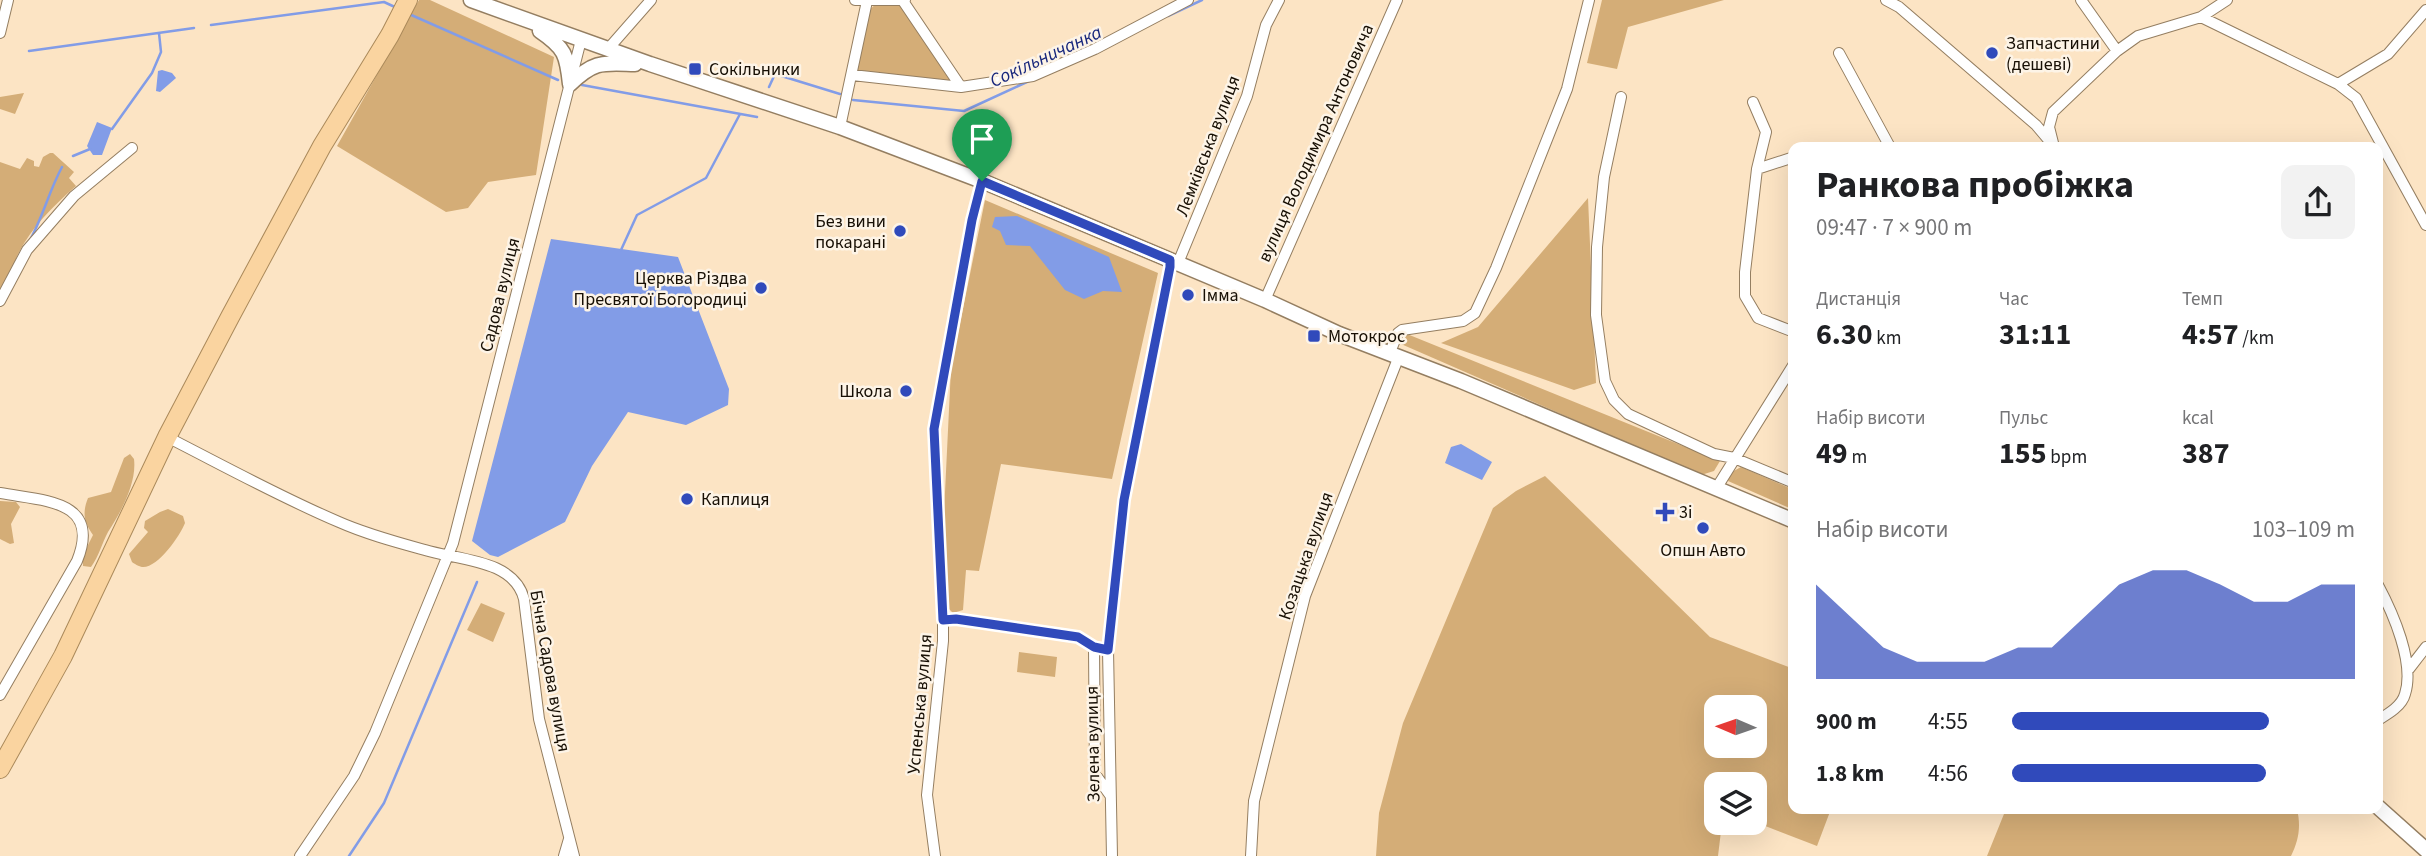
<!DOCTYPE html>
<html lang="uk">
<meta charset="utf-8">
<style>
:root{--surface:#fff;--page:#f2f2f2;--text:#202124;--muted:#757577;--accent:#304abb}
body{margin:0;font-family:"Source Sans 3",sans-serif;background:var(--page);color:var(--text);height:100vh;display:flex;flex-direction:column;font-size:26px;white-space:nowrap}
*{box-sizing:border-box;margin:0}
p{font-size:23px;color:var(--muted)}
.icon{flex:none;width:38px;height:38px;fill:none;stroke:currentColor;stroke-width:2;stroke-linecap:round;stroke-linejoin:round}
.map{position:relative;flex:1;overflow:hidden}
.panel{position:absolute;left:1788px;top:142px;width:595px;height:672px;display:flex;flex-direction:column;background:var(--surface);border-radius:14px;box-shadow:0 7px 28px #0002}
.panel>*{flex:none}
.needle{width:46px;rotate:272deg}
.tools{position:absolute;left:1704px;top:695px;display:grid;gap:14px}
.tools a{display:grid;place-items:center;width:63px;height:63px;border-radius:14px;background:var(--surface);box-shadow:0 7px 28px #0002;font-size:35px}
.pin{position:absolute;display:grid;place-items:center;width:60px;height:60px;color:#fff;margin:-72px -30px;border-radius:50% 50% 50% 0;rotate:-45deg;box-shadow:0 0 7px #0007}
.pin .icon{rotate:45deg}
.round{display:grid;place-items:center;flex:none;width:74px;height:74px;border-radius:14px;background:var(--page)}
.summary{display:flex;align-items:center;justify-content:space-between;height:119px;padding:0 28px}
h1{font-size:38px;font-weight:700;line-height:52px}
.metrics{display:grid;grid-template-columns:repeat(3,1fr);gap:10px;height:119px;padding:7px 28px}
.metrics div{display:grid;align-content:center}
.metrics b{font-size:30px;font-weight:700}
.metrics small{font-size:19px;font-weight:400}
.metrics p{font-size:19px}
.chart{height:196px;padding:14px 28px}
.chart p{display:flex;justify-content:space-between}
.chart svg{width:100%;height:126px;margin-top:7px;fill:var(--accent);opacity:.7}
ul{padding:0 28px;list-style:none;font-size:23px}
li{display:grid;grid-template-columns:112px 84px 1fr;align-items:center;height:52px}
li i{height:18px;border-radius:9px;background:var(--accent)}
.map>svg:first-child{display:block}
</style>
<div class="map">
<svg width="2426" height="856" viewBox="0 0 2426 856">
<rect width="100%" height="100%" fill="#fce4c4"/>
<path fill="#d4ad77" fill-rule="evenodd" d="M419 0H430L554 57 536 175 488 182 468 208 446 212 337 146Z
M1602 0H1724L1628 27 1617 69 1587 63Z
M899 3 954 80 953 85 858 72 856 65 868 11 876 4Z
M24 93 15 114 0 109V97Z
M50 153H53L74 172 69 178 76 186C53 206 31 228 18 254 12 267 9 284 0 295V162L20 169 27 158 34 161V166L39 167 43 157Z
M1588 198 1596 383 1574 390 1441 343 1478 327Z
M985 200 1158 273 1112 479 1001 464 979 571 966 570 963 610 953 613 946 606 944 513 951 368Z
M1407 334 1720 461 1714 471 1701 475 1401 344Z
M130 454 134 459C137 483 121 512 108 532 102 543 99 556 91 567L83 566V555L93 535C84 522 82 513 88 498L111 492 124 458Z
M1741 467 1794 490V510L1728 481 1730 473Z
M1545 476 1710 637 1794 669V808L1831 809 1817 846 1755 822V784H1717V822L1722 823 1718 856H1376L1379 813 1403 723 1493 508 1516 491ZM1717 707H1755V746H1717Z
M0 501 16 502 20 507 11 524 14 543 10 544 0 539Z
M168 509 183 516 185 523C180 536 157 569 142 567 140 567 133 563 132 562L129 554 148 532 144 528 145 521 160 512Z
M481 603 505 613 493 642 467 630Z
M1019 652 1057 657 1055 677 1017 672Z
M2006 809H2297C2301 826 2299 840 2291 856H1987Z"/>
<path fill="#829ce7" d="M162 70 172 73 176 78 160 92 156 91 158 71Z
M97 122 112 128 102 155H93L87 146Z
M1017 216 1109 257 1122 292 1103 291 1084 299 1065 290 1030 246 1006 245 1000 231 992 227 995 217Z
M551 239 678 257 729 389 728 405 686 425 628 412 592 466 565 522 498 557 490 555 472 541Z
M1461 444 1492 462 1482 480 1445 463 1451 447Z"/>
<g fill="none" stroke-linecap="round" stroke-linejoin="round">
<path stroke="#829ce7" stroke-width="2.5" d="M409 14 558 80
M1168 16 1202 0
M211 25 384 2 397 8
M29 51 194 28
M582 85 757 117
M769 87 775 74 840 94
M853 100 964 111 1029 81
M112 129 152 73 161 52 159 33
M73 156 90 149
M29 242C43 217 49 191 62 167
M621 250 637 215 706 178 740 114
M349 856 384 803 477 582"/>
<g stroke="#947e61" stroke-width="12">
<path id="minor" d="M855 0H905
M1886 0 1899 7 2036 125 2052 144
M2081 0 2117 51
M903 1 961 87
M2201 17 2338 84 2388 54 2426 10
M0 33 8 0
M608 49 651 0
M1839 53 1890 147
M852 75 961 87 1033 76 1095 49 1188 0
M2338 84 2356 98 2426 225
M1621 97 1604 177 1597 247 1596 315 1605 381 1614 400 1628 414 1714 454 1734 458 1794 483
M1753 102 1766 132 1757 169 1745 272V296L1758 318 1794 332
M840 127 867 1
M2054 147 2049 127 2053 112 2117 51 2138 36 2201 17 2227 0
M1757 169 1794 157
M1178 263 1247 96 1266 25 1279 0
M1265 300 1397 0
M0 301 27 250 74 196 132 148
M1390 352 1398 333 1402 330 1463 321 1475 313 1496 268 1567 89 1589 0
M167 437C224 466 280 497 339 522 366 534 396 542 425 550 457 560 514 559 524 599L539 719 574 856
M1714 487 1719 484 1794 364
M0 493C42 501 102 499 77 561L0 695
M2378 585C2393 613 2415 663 2405 694 2402 706 2388 714 2378 720
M943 620 956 619 1078 637 1094 647 1095 774 1110 795
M2409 669 2426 647
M300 856 354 776 375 733 453 543 581 40
M564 856 569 839
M935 856 927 795 943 641V620L934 429 972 220 982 181
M1112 856 1108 650 1124 500 1170 267V260
M1251 856 1254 801 1305 596 1399 356"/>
</g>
<g stroke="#947e61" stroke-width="17">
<path id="secondary" d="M471 0 650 64 840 127 982 181 1265 300 1339 334 1461 381 1794 521
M540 31C565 48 567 55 570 84
M570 84C595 60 603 63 635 64
M2378 807 2426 850"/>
</g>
<g stroke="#aa895a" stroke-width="20">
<path id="trunk" d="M0 769 63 656 167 437 230 317 322 146 390 35 408 0"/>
</g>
<use href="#minor" stroke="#fff" stroke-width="10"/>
<use href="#secondary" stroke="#fff" stroke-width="14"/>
<use href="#trunk" stroke="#fad4a0" stroke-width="18"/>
</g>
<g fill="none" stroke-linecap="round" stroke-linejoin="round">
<g stroke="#fff" stroke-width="14">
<path id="route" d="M982 181 1170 260V267L1124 500 1108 650 1094 647 1078 637 956 619 943 620 934 429 972 220Z"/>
</g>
<use href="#route" stroke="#304abb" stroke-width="9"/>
</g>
<g fill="#304abb" stroke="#fdf4e7" stroke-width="2.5">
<circle cx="1992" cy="53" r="7"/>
<rect x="688" y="62" width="14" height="14" rx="3.5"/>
<circle cx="900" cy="231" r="7"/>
<circle cx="761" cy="288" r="7"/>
<circle cx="1188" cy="295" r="7"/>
<rect x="1307" y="329" width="14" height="14" rx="3.5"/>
<circle cx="906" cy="391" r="7"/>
<circle cx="687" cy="499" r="7"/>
<path d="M1661.5 501.5h7v7h7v7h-7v7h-7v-7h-7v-7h7z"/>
<circle cx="1703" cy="528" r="7"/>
</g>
<g text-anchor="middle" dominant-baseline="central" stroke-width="5" stroke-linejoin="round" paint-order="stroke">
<g font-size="18" fill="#170f04" stroke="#fdf4e7" text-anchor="start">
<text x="2006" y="43">Запчастини<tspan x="2006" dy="21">(дешеві)</tspan></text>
<text x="709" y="69">Сокільники</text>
<text x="886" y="221" text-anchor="end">Без вини<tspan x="886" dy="21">покарані</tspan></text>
<text x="747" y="278" text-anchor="end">Церква Різдва<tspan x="747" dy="21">Пресвятої Богородиці</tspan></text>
<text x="1202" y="295">Імма</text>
<text x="1328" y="336">Мотокрос</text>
<text x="892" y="391" text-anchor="end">Школа</text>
<text x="701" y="499">Каплиця</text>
<text x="1679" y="512">3і</text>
<text x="1703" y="550" text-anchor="middle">Опшн Авто</text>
</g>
<g font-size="18" fill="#170f04" stroke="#fdf4e7">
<text transform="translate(1316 143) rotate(-66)">вулиця Володимира Антоновича</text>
<text transform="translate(1208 146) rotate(-69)">Лемківська вулиця</text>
<text transform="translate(500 295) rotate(-76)">Садова вулиця</text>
<text transform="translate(1306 556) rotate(-71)">Козацька вулиця</text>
<text transform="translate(550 671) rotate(80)">Бічна Садова вулиця</text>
<text transform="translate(920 704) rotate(-85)">Успенська вулиця</text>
<text transform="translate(1093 744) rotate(-91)">Зелена вулиця</text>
</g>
<g font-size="19" font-style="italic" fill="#18277c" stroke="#fdf4e7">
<text transform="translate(1046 57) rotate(-25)">Сокільничанка</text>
</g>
</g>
</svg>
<div class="tools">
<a><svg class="needle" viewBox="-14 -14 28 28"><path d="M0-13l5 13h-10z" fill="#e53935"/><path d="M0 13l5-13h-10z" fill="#757577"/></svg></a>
<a><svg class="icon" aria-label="layers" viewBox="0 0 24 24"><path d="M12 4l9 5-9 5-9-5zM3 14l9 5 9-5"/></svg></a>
</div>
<div class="pin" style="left:982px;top:181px;background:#1e9e55"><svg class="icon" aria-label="arrive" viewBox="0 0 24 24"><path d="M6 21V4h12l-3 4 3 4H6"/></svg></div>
<section class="panel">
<div class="summary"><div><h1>Ранкова пробіжка</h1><p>09:47 · 7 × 900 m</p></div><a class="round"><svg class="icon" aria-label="share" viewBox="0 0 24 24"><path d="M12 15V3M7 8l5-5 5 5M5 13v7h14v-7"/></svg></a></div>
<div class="metrics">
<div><p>Дистанція</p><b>6.30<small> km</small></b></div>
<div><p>Час</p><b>31:11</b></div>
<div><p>Темп</p><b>4:57<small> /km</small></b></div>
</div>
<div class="metrics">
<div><p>Набір висоти</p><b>49<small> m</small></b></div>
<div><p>Пульс</p><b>155<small> bpm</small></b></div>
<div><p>kcal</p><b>387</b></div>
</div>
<div class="chart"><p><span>Набір висоти</span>103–109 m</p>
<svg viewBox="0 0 160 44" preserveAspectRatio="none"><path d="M0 44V11L10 22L20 33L30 38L40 38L50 38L60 33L70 33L80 22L90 11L100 6L110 6L120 11L130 17L140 17L150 11L160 11V44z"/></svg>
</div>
<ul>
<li><b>900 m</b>4:55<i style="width:75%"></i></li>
<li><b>1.8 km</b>4:56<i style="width:74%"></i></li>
</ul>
</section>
</div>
